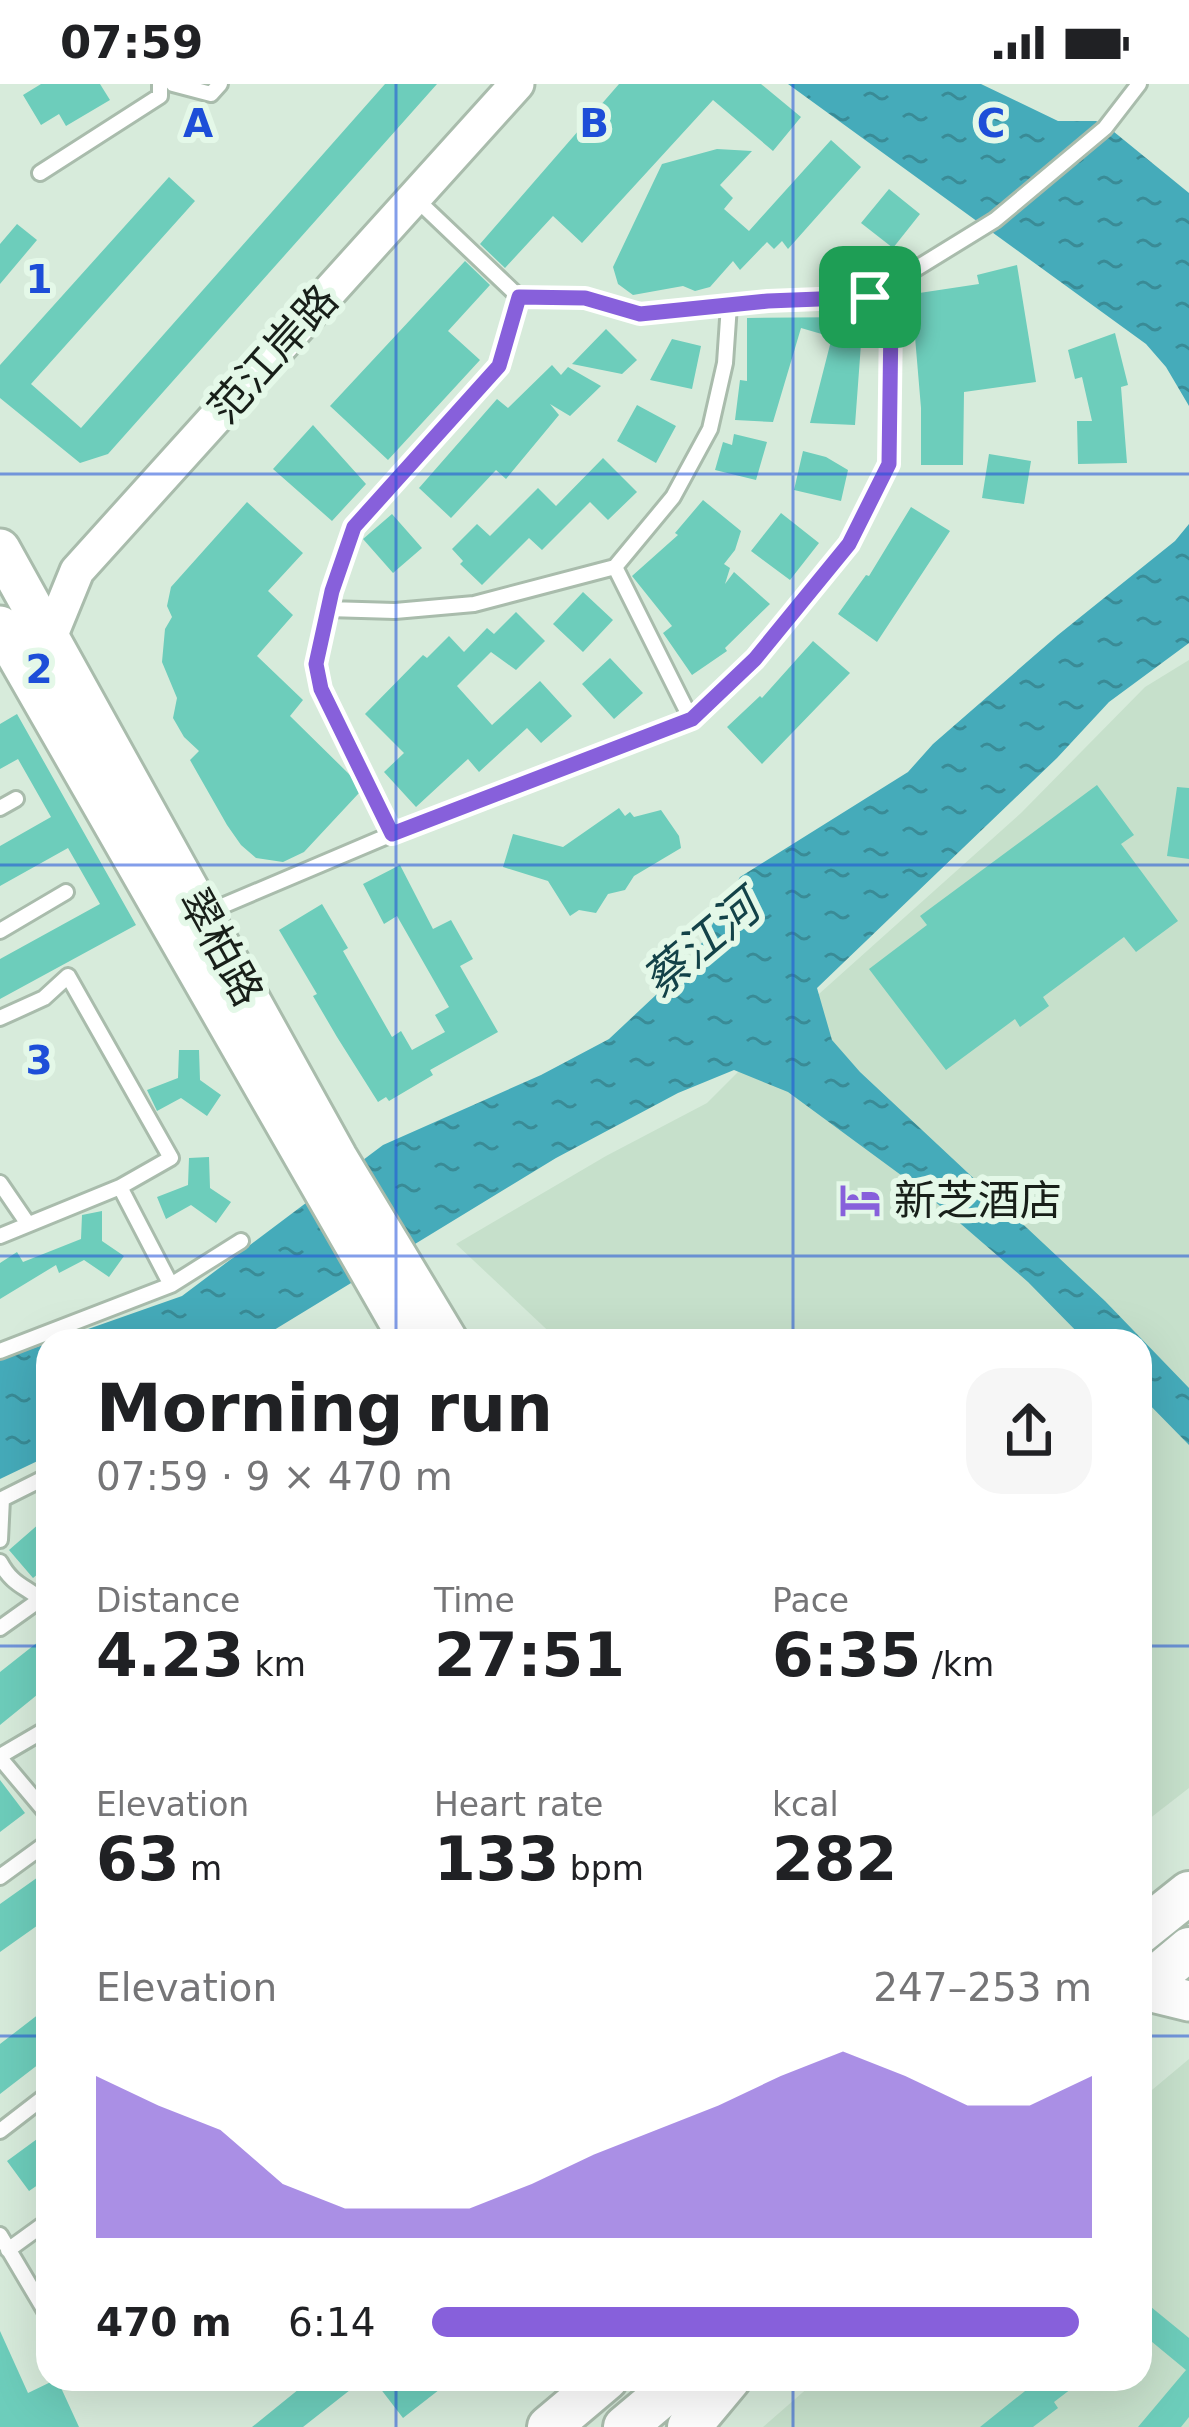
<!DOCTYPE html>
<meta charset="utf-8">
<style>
:root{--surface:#fff;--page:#f6f6f6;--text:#202124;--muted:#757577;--accent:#8760db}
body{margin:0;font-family:"DejaVu Sans","Noto Sans SC",sans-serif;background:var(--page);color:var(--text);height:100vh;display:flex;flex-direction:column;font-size:45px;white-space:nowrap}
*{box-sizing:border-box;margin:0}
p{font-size:39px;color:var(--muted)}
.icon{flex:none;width:66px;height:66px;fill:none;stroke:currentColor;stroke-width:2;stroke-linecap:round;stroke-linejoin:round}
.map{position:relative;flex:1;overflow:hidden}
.details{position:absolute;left:36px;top:1245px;width:1116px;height:1062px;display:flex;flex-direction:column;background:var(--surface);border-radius:36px;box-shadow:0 12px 48px #0002}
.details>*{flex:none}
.pin{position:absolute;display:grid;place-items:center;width:102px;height:102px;color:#fff;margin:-51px;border-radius:24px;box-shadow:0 6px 18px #0006}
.round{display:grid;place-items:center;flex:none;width:126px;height:126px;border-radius:36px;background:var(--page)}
.head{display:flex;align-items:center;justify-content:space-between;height:204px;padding:0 60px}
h1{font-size:66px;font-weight:700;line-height:90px}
.stats{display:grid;grid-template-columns:repeat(3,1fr);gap:18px;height:204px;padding:12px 60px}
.stats div{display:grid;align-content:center}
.stats b{font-size:60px;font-weight:700}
.stats small{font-size:33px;font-weight:400}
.stats p{font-size:33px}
.chart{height:336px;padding:24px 60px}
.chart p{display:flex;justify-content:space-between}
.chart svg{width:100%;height:216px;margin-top:12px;fill:var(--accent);opacity:.7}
ul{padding:0 60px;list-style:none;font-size:39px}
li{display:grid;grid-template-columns:192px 144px 1fr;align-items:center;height:90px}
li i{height:30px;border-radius:15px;background:var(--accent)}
.status{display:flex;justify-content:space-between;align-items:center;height:84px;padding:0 60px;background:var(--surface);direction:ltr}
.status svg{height:33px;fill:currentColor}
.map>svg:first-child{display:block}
</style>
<div class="status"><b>07:59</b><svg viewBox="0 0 49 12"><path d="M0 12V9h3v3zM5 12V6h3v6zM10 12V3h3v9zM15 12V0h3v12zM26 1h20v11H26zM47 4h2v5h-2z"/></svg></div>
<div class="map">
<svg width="1189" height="2343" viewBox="0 0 1189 2343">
<defs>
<pattern id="water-ripples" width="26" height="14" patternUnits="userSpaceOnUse" patternTransform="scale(3)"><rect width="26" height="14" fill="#45abba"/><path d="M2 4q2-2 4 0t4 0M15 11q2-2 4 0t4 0" fill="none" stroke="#398b96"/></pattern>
</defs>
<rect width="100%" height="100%" fill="#d7ebdb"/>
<path fill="#c6e0cb" d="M1189 576V1704L1140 1742V1257H559L456 1160 606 1072 707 1019 791 935 1021 729 1145 603Z
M1189 1975V2343H763L818 2295H1140V2016Z"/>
<path fill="url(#water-ripples)" d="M788 0H981L1058 37H1096L1108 43 1189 109V322L1166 283 1146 260Z
M1189 440V559L1109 618 1057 674 817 904 832 956 860 988 1105 1217 1189 1304V1361L1140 1311V1257H1086L1028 1198 924 1108 788 1008 734 986 678 1009 556 1074 256 1257H54L182 1212 383 1061 541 991 609 955 690 879 740 793 908 688 933 660 1058 551 1175 457Z
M48 1259V1372L0 1395V1276Z"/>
<path fill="#6dcdbb" d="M41 0H100L110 16 66 42 59 30 41 41 23 11Z
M385 0H437L108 370 80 379 0 314V281L169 93 195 117 31 300 81 344Z
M619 0H761L801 33 773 67 713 16 582 159 553 132 505 184 480 160Z
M831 56 861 83 788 165 782 157 774 165 767 158 740 186 733 177 710 203 695 207 683 202 633 211 618 200 613 183 662 80 717 65 752 67 720 101 733 114 724 125 749 147Z
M889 105 920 130 893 164 861 139Z
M17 140 37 156 0 200V160Z
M465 177 490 201 448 247 480 276 388 376 330 322Z
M1017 181 1036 298 964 308 963 381H921V324L915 253 906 211 979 200 977 191Z
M863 233 855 341 810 339 832 253 801 244 773 338 735 336 740 296 747 297V234Z
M606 245 637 276 622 290 572 280Z
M1115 249 1128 301 1121 303 1127 379 1078 380 1077 337H1092L1082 293 1075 295 1068 266Z
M672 255 701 262 692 305 650 296Z
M552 281 561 291 568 283 601 302 570 332 550 320 559 331 506 395 496 386 451 434 419 404 497 315 508 324Z
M637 321 676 342 656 379 617 357Z
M313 341 366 400 332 437 273 385Z
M734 350 767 358 756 396 715 386 723 358 732 361Z
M803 367 826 373 848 386 841 417 794 406Z
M989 370 1031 377 1024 420 982 414Z
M603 374 637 408 608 436 590 418 542 466 529 454 482 501 460 480 463 477 452 465 477 440 490 452 538 404 556 422Z
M703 416 741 447 735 466 724 480 730 484 725 500 734 488 770 520 725 564 727 567 692 591 663 549 672 542 632 492 678 451 675 449Z
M247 418 303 469 268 507 293 531 257 572 303 616 290 632 351 692 359 709 304 768 283 778 256 774 241 761 227 741 190 676 199 667 184 653 173 634 177 614 162 578 165 545 172 533 167 522 171 503Z
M911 423 950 447 877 558 838 530 866 491 869 492Z
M781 429 819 459 790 496 751 467Z
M392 430 422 464 393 489 363 455Z
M583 508 613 536 583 568 553 540Z
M516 528 545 557 516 586 491 568 457 602 492 641 540 597 572 632 541 659 527 644 479 688 468 675 416 723 384 688 404 669 365 630 423 571 427 574 449 552 464 568 487 544 494 550Z
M813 557 850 589 762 680 727 643 760 612 762 614Z
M610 574 643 609 614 635 582 600Z
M17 630 136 841 0 915V875L100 820 68 764 0 802V762L51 733 18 675 0 685V640Z
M1097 701 1134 751 1121 760 1178 837 1136 868 1124 853 1043 913 1049 922 1020 943 1015 935 946 986 869 885 927 841 920 832Z
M1177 703 1189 704V775L1167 772Z
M619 724 625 732 630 728 634 733 661 726 679 752 681 764 634 792 625 806 608 810 596 829 579 826 570 832 548 797 503 783 513 750 563 763Z
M400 781 433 845 451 836 473 875 460 882 498 948 430 986 433 991 389 1017 386 1013 378 1018 337 953 313 912 317 910 279 846 322 820 348 864 343 867 392 953 401 947 412 966 445 948 435 931 449 923 397 832 384 840 363 800Z
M179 966H199L200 996 221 1011 207 1032 181 1014 157 1027 147 1006 178 994Z
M209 1073 210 1104 231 1118 216 1139 191 1121 166 1135 157 1113 188 1101 189 1074Z
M102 1127V1157L124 1172 109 1193 84 1176 59 1189 56 1181 0 1215V1179L17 1168 23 1178 81 1155 82 1131Z
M48 1432V1482L33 1494 9 1466Z
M48 1550V1602L0 1641V1588Z
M0 1696 25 1729 0 1748Z
M48 1786V1834L0 1868V1820Z
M48 1923V1973L0 2010V1960Z
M48 2047V2094L29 2107 7 2077Z
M1140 2214 1189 2254V2333L1181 2343H1138L1186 2286 1140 2248Z
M0 2247 28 2309 57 2295 79 2343H0Z
M320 2295H364L303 2343H252L299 2305Z
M373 2295H453L403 2334Z
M1040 2295H1084L1054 2318 1058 2324 1033 2343H980Z"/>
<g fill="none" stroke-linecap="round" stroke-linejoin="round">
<g stroke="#a9bcac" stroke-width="20">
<path id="service" d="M173 0 211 10 220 0
M40 89 160 12V0
M414 113 519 213 585 214 641 230 768 217 870 213 995 136 1105 44 1139 0
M615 483 691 635
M328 525 395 527 474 520 615 483 673 413 710 345 725 279 729 221
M0 724 16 715
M392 750 321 605 316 580 332 507 354 443 499 282 519 213
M208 828 392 750 691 635 755 575 849 460 889 380 891 236 870 213
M0 847 66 808
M0 934 44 914 68 892 171 1074 120 1103
M0 1099 28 1140
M0 1152 120 1103 171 1201
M0 1267 171 1201 241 1157
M0 1416 48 1392
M0 1456 2 1415
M0 1478C15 1506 31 1502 48 1523
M0 1544 45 1512
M0 1672 48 1644
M0 1674 48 1731
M0 1793 48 1758
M0 2047 48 2010
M0 2151 48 2232
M8 2166 48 2137"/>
</g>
<g stroke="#a9bcac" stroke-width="39">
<path id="tertiary" d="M50 553 77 487 517 0"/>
</g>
<g stroke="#a9bcac" stroke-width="45">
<path id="secondary" d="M0 465 337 1073 448 1257
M0 542 410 1257
M1140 1905 1189 1917"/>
</g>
<g stroke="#a9bcac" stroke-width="48">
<path id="primary" d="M1140 1848 1189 1809
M1140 1906 1189 1865
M549 2343 606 2295
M625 2343 682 2295
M689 2343 729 2295"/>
</g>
<use href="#service" stroke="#fff" stroke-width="14"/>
<use href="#tertiary" stroke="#fff" stroke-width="33"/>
<use href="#secondary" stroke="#fff" stroke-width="39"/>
<use href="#primary" stroke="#fff" stroke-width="42"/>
</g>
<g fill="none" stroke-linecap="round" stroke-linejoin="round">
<g stroke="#fff" stroke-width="24">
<path id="route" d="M519 213 585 214 640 230 768 217 870 213 891 236 889 380 849 460 755 575 692 635 392 750 321 605 316 580 332 507 354 443 499 282Z"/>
</g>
<use href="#route" stroke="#8760db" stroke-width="15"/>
</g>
<path fill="none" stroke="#1d4ed8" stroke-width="3" stroke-opacity="0.55" d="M396 0V1257M793 0V1257M0 390H1189M0 781H1189M0 1172H1189M0 1562H48M1140 1562H1189M0 1952H48M1140 1952H1189M396 2295V2343M793 2295V2343"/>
<defs>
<g id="hotel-bare" transform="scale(3.24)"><path d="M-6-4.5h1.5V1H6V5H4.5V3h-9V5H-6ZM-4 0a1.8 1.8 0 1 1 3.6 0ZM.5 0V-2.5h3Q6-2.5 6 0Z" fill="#8760db" stroke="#e4f8e8" stroke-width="2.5" paint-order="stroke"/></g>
</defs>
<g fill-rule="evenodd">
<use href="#hotel-bare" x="860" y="1116"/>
</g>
<g text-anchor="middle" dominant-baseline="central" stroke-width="12" stroke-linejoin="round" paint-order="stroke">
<g font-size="42" fill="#181f19" stroke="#e4f8e8">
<text transform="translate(273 270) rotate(-48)">范江岸路</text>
<text transform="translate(221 863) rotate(61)">翠柏路</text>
</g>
<g font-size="42" fill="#181f19" stroke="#e4f8e8" text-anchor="start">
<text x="894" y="1116">新芝酒店</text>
</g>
<g font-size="45" font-style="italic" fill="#134248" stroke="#e4f8e8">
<text transform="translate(701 860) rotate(-40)">蔡江河</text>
</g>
</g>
<g font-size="39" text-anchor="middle" font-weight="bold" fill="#1d4ed8" stroke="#e4f8e8" stroke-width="12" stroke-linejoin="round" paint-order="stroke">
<text x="198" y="53">A</text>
<text x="594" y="53">B</text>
<text x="991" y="53">C</text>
<text x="39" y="209">1</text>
<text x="39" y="599">2</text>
<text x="39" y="990">3</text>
</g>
</svg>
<div class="pin" style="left:870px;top:213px;background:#1e9e55"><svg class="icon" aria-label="arrive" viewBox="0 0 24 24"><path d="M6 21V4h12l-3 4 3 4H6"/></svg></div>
<section class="details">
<div class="head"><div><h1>Morning run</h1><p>07:59 · 9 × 470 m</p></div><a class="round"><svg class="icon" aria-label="share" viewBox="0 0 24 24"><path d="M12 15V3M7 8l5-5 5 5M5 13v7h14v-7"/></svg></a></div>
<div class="stats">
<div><p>Distance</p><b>4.23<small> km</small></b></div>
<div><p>Time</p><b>27:51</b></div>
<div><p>Pace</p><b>6:35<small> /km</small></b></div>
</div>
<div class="stats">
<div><p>Elevation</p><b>63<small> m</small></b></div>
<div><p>Heart rate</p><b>133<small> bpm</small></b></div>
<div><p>kcal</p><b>282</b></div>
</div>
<div class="chart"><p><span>Elevation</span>247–253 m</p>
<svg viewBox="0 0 160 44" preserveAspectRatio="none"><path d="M0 44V11L10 17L20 22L30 33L40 38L50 38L60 38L70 33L80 27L90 22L100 17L110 11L120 6L130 11L140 17L150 17L160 11V44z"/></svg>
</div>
<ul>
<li><b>470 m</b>6:14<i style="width:98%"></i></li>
</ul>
</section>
</div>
